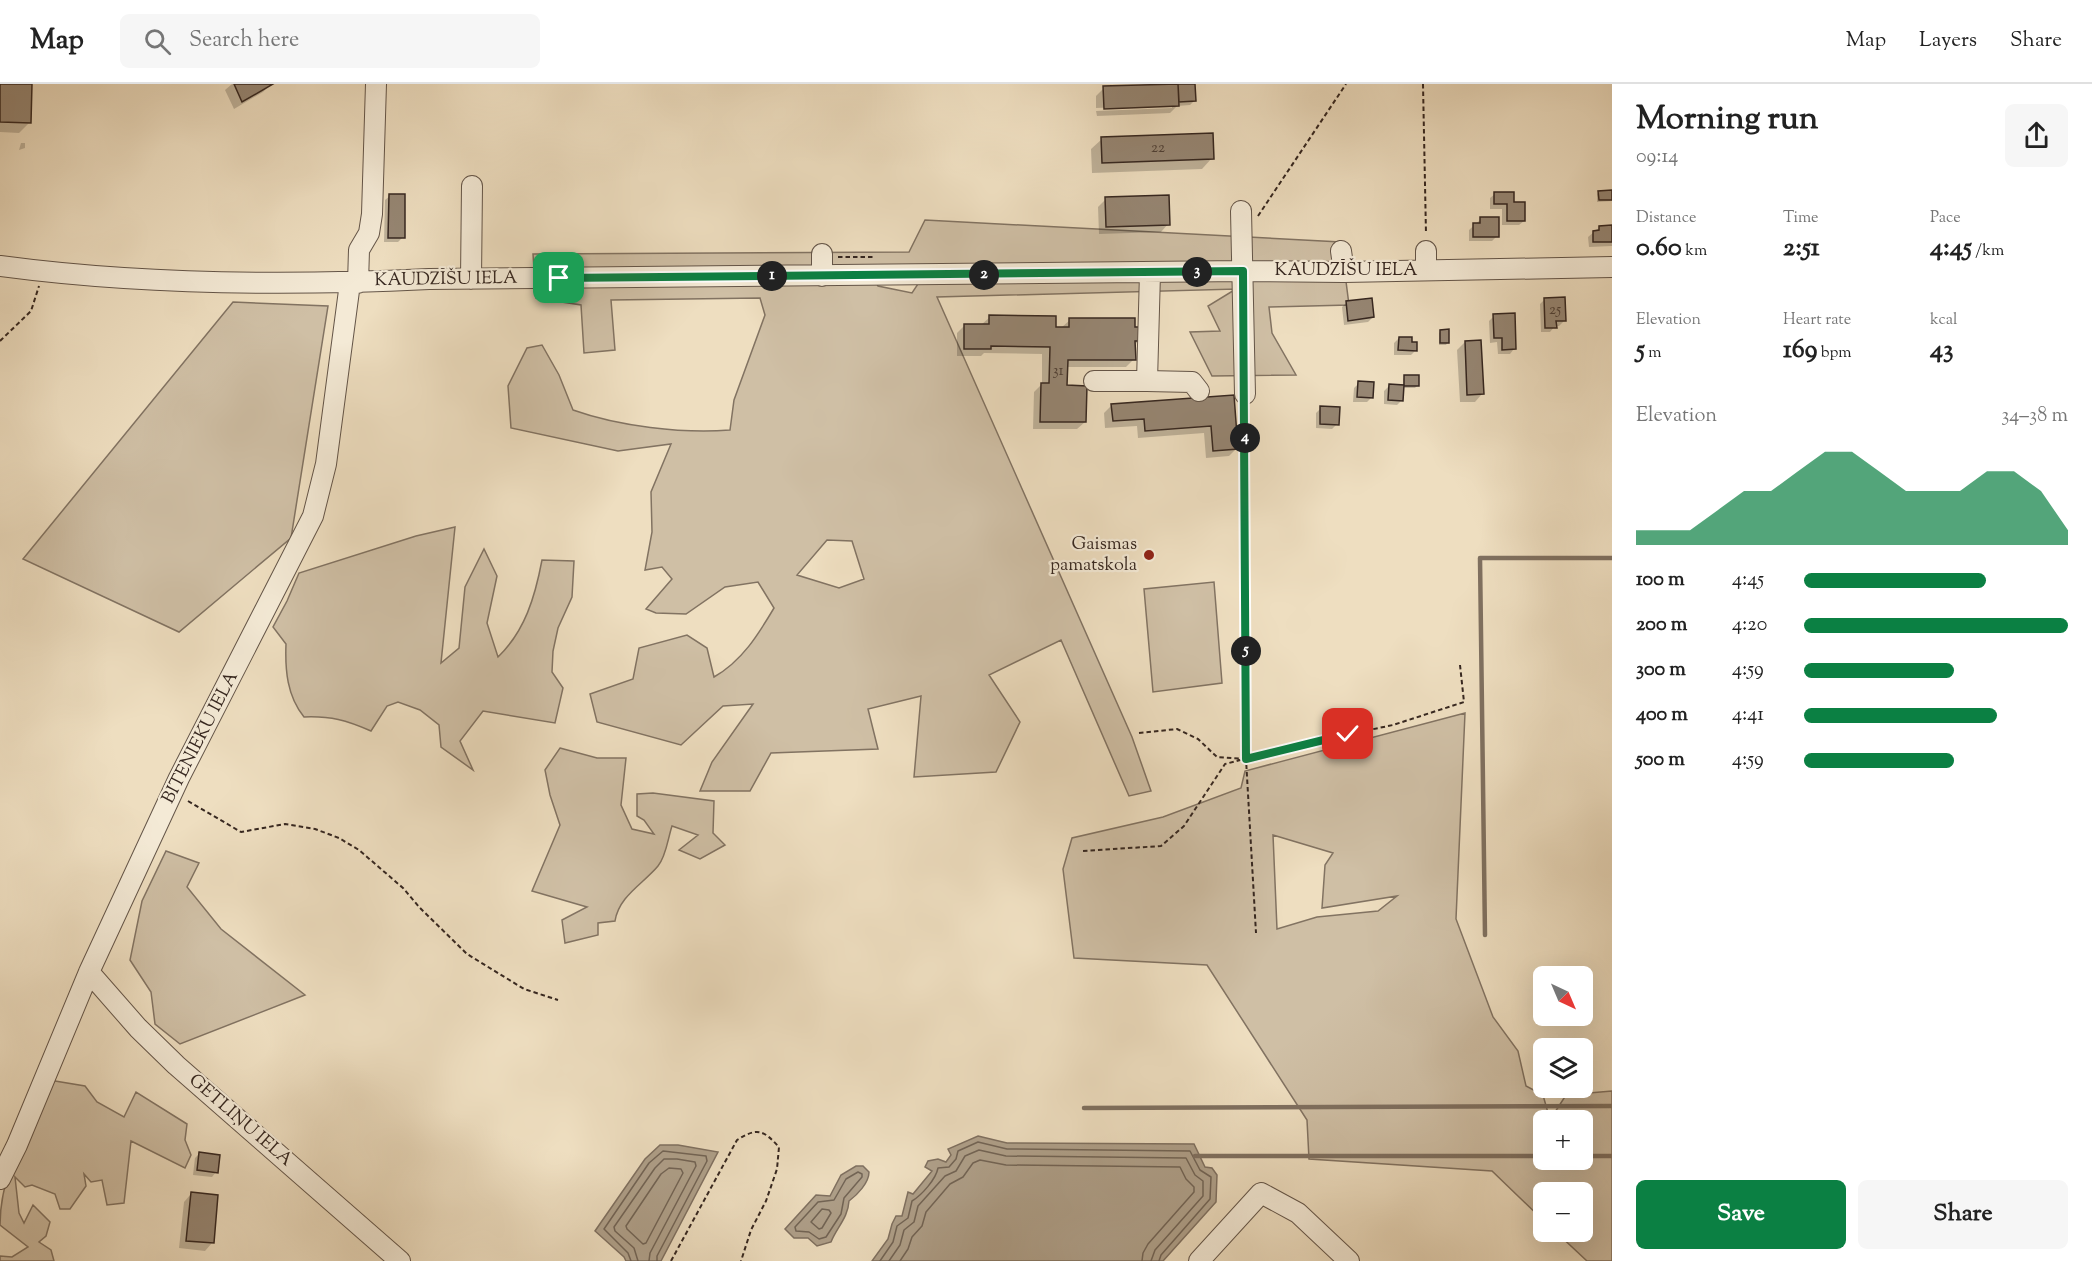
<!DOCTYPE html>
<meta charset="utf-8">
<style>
:root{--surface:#fff;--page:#f6f6f6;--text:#222;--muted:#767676;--line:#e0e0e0;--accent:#0b8043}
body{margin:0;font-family:"Sorts Mill Goudy",serif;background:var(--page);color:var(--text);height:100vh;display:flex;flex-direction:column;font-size:22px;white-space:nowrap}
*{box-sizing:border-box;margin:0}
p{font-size:20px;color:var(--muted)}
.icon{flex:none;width:33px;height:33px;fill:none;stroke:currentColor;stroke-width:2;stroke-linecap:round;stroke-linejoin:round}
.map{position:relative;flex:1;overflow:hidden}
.side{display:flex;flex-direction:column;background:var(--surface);width:480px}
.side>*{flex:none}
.needle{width:39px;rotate:136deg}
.buttons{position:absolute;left:1533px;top:882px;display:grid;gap:12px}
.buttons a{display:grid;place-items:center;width:60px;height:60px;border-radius:9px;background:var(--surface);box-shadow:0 6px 24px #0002;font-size:30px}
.pin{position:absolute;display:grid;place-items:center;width:51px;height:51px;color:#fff;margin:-26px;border-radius:12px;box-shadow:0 3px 9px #0006}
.km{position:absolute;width:30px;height:30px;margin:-15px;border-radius:50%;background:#222;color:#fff;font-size:16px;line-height:30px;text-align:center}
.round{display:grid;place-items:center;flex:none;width:63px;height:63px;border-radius:9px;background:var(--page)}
.head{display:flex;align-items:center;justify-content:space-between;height:102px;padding:0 24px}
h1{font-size:33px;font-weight:700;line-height:45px}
.metrics{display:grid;grid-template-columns:repeat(3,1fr);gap:9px;height:102px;padding:6px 24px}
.metrics div{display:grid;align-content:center}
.metrics b{font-size:26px;font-weight:700}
.metrics small{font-size:16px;font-weight:400}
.metrics p{font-size:16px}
.chart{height:168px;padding:12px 24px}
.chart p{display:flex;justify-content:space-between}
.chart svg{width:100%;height:108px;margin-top:6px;fill:var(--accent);opacity:.7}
.cta{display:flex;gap:12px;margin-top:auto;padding:12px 24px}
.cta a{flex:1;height:69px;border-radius:9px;background:var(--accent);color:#fff;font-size:24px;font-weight:700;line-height:69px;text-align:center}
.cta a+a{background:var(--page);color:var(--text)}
ul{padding:0 24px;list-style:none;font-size:20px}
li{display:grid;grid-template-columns:96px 72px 1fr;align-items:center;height:45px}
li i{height:15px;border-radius:8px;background:var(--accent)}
header{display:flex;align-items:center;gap:36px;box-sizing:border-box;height:84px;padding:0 30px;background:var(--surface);border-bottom:2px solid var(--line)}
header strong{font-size:28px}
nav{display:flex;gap:33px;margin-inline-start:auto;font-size:21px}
.search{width:420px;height:54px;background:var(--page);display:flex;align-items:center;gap:15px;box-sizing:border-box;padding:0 21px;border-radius:9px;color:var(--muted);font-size:22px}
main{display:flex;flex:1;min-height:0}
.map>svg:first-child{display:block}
</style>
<header>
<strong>Map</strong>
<div class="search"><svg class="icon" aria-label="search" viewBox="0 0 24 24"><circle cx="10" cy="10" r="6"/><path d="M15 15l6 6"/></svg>Search here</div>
<nav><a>Map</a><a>Layers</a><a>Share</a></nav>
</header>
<main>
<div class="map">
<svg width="1612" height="1177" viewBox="0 0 1612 1177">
<rect width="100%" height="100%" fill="#eedec0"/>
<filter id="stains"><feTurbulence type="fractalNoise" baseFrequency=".00333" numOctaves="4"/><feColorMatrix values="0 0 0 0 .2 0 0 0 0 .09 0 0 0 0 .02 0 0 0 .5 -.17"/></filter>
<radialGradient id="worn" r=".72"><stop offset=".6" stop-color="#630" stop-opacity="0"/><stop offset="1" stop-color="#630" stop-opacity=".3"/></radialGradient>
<path fill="#cfbfa5" stroke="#827362" stroke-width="1.5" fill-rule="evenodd" d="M925 136 1341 158 1349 221 1269 223 1272 249 1296 291 1212 292 1190 248 1220 247 1208 222 1236 205 937 213 1132 653 1151 707 1129 712 1061 556 989 591 1020 638 996 688 914 693 921 612 868 625 878 665 771 669 750 707H700L712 678 753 620 723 622 681 661 597 638 590 610 633 595 639 564 687 551 707 564 714 593C742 577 758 551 774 524L758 498 725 503 686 530 656 529 646 525 672 495 662 483 645 486 652 448 651 408 671 360 618 367 511 344 508 302 527 264 542 261 559 291 573 326C618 342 682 350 730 346L734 316 765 231 760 214 611 216 615 266 584 269 581 221 536 214 533 170 909 168ZM870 185 926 188 912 209 878 202ZM827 456 852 457 864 495 839 504 797 491Z
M233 218 328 222 291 454 179 548 23 475Z
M455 443 441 579 459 564 465 503 484 465 497 492 487 539 498 573C525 547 535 513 542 476L574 477 572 513 558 544 553 567 552 588 563 604 555 639 483 627 460 657 473 686 441 663 439 641 420 626 398 618 387 622 371 647C346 636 331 632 304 633 287 612 285 586 286 560L273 543 287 517 299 489 416 452Z
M1214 498 1222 599 1153 608 1144 505Z
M1465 629 1456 835 1493 933 1518 967 1526 1002 1543 1011 1550 1036 1566 1011 1612 1007V1177H1587L1556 1148H1582V1108H1544L1543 1136 1492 1087 1309 1075 1307 1036 1207 881 1074 874 1063 785 1072 754 1163 733 1241 704 1245 687ZM1273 751 1333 769 1325 781 1322 824 1397 812 1378 827 1317 833 1277 845ZM1544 1036H1582V1076H1544Z
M560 664 597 674H626L621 721 632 745 654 750 644 736 637 732V710L653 709 714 717 713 749 725 761 700 775 679 766 698 751 672 742C668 754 666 773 658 782 643 800 619 812 615 837L598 839V851L565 859 562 836 587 823 532 807 560 741 550 711 545 686Z
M166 767 199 779 187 803 221 845 305 911 180 960 155 940 151 908 130 876 142 817Z
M49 996 85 1002 97 1018 124 1033 136 1008 187 1040 185 1056 191 1071 185 1084 131 1057 124 1119 107 1121 102 1096 91 1098 84 1090 86 1102 70 1125H60L55 1110 32 1101 25 1103 15 1093 19 1129 24 1139 33 1121 50 1138 46 1152 39 1158 51 1166 54 1177H0V1172L12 1173 28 1163 0 1141C0 1089 28 1042 49 996Z"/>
<path fill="#afa08a" stroke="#7f7060" stroke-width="1.5" d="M978 1052 1007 1059 1194 1060 1205 1083 1212 1084 1217 1091 1216 1118 1163 1177H872L888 1155 892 1140 896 1132H902L908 1108 913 1110 932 1087 925 1083 928 1077 938 1075 946 1078 951 1071 948 1065Z
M660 1061H678L718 1068 661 1177H626L624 1173 595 1147 645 1075Z
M856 1082H863L869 1088C869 1099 857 1111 849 1117 848 1134 837 1143 831 1158L817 1162 808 1154H794L785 1145 816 1111 830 1112 841 1091Z"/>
<path fill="#0003" d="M0 0H30V38L19 49 0 48Z
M232 0H271L263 8 234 25 225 6Z
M1194 0 1195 16 1190 21 1177 22 1170 29 1097 32 1096 27 1172 24V21L1096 24V12L1104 4Z
M1102 55 1212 74 1202 85 1092 89 1091 65Z
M21 59H25V64L19 66Z
M1599 108H1612V117L1597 118V110Z
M1495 110 1513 119 1524 137 1519 141H1502V125H1490V114Z
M390 112 403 153 398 158H384L385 116Z
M1106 115 1168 140 1161 148 1099 150 1098 123Z
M1481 135 1497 152 1492 157H1469V146Z
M1600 143H1612V162L1589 163 1588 153Z
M1545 215 1564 237 1559 242H1555L1550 248H1541L1540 220Z
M1347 218 1373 233 1368 238 1344 241 1342 223Z
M1494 232 1514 265 1510 270H1498L1497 258 1490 259 1489 237Z
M990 233 1055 245 1062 243 1070 236 1133 244 1139 256 1134 262V275L1126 283H1066V303L1085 338 1077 345H1033L1034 308 1042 300V270L984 269 981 272H957V249L965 241H981Z
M1441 247 1448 258 1446 261H1439V249Z
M1399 254 1411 259 1416 266 1411 271H1394V259Z
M1465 258 1482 310 1475 318H1460L1457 266Z
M1405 293 1417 302 1415 304H1403L1402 316 1397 321 1384 320V307L1389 302H1403V295Z
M1359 299 1372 313 1367 318H1353L1354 304Z
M1233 312 1237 364 1229 372 1206 374 1204 349 1138 354 1137 342 1105 344 1104 329 1112 321Z
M1321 324 1337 340 1332 345 1316 344V329Z
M200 1069 216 1088 212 1093 193 1091 195 1074Z
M191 1110 212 1159 205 1167 179 1164 184 1118Z"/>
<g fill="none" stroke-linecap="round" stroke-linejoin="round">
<path stroke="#726455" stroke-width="1.5" d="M669 1084 681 1085 683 1089 646 1159 643 1160 627 1145 626 1142 661 1090Z
M858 1088 862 1090V1093L844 1114 841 1130 826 1153 819 1155 809 1148 796 1147 795 1143 818 1118 834 1116 846 1095Z
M822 1125 829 1126 831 1129 822 1144 819 1145 811 1138Z
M631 1177 628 1169 604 1145 649 1079 663 1067 706 1072 707 1077 657 1172V1177
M638 1177 634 1164 615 1147 614 1143 655 1084 664 1075H677L695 1078 696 1082 650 1169 649 1177
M880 1177 893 1158 897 1142 908 1134 912 1117C922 1111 936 1095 938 1084L949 1083 956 1075 958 1067 978 1058 1007 1065 1190 1067 1200 1086 1211 1093 1210 1115 1161 1171 1159 1177
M889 1177 900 1161 904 1146 914 1138 918 1122 945 1092 956 1087 965 1072 979 1066 1006 1072 1186 1074 1195 1091 1203 1097V1112L1155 1166 1151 1177
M900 1177 908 1165 912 1153 922 1142 926 1128 950 1100 963 1093 973 1079 980 1076 1006 1081 1180 1083 1186 1095 1194 1103V1108L1148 1160 1143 1169 1142 1177"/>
<path stroke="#7f7060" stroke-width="4.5" d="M1485 851 1480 474H1612
M1084 1024 1612 1022
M1195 1072H1544
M1582 1072H1612"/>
</g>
<path fill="#968673" stroke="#362720" stroke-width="1.5" d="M0 0H32L31 39 0 38Z
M234 0H273L242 18Z
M1178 0 1179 22 1104 25 1103 2Z
M1178 0H1195L1196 17 1179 18Z
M1213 49 1214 75 1102 79 1101 53Z
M1612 106V116H1599L1598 107Z
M1494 108H1514V118H1525V137H1507V120H1494Z
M389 110H405V154H388Z
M1169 111 1170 141 1106 143 1105 113Z
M1480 133H1499V153H1473V139H1480Z
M1612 141V158H1593V147L1599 146V142Z
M1565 213 1566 237H1556L1557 244H1545L1544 214Z
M1372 214 1374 233 1348 237 1346 217Z
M1515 229 1516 265 1502 266V254H1494L1493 230Z
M989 231 1056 232V243H1069V234H1135V243H1141V257H1135L1136 276H1068L1067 301 1087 302 1086 338H1040L1041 299H1049L1050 263 991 262V265H964V240H989Z
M1449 245V259H1440V246Z
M1399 253H1412V258H1417V267L1398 266Z
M1481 256 1484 310 1467 311 1465 257Z
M1404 291H1419V302H1404Z
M1358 297 1374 298 1373 314 1357 313Z
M1389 300 1404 301 1403 317 1388 316Z
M1234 311 1238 365 1213 367 1211 342 1145 347 1144 335 1113 337 1111 320Z
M1320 322 1340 323 1339 341 1320 340Z
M199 1068 220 1071 218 1089 197 1086Z
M191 1108 218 1111 214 1159 186 1157Z"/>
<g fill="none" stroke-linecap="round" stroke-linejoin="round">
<g stroke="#645548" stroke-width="22">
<path id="minor" d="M1241 127 1245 310
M1341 167 1344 188
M1426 167V186
M0 182C142 201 286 202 429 195L1243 187 1344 188 1612 183
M1150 189 1147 297 1192 298 1199 307
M822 192V170
M471 195 472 102
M358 199 359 166 369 149 372 130 376 0
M1094 297H1147
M89 888 138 944 176 981 400 1177
M0 1095 17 1061 89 888 179 694 313 432 326 380 350 199
M1199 1177 1261 1109 1298 1129 1349 1177"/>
</g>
<path stroke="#362720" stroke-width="2" stroke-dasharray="4.5 3" stroke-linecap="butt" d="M1423 0 1426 150
M1258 132 1346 0
M838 173H874
M0 257 31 227 39 202
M1245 328 1246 675 1256 849
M1139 649 1177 645 1198 655 1217 673 1246 675 1312 658 1393 641 1464 618 1460 581
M188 717 241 748 285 740 315 745 339 754 359 766 403 804 420 824 467 870 524 905 558 916
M1083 767 1161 762 1184 742 1225 680 1244 675
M671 1177 737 1056C758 1043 763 1046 779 1063L777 1085 766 1117 751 1146 741 1177"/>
<use href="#minor" stroke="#f4ead6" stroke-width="20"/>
</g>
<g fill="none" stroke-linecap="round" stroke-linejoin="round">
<g stroke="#fff" stroke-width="12">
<path id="route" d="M559 194 1243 187 1246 675 1348 650"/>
</g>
<use href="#route" stroke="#0b8043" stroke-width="8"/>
</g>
<circle fill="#8f2418" stroke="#f4ead6" stroke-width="2" cx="1149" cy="471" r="6"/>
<g text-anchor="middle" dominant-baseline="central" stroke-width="4.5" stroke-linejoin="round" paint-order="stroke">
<g font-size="15" fill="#4e3f35">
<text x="1158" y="64">22</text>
<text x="1555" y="226">25</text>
<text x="1058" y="287">31</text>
</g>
<g font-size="18" fill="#362720" stroke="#f4ead6">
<text x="1346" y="187">KAUDZĪŠU IELA</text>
<text transform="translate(446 196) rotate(-1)">KAUDZĪŠU IELA</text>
<text transform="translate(201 654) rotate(-63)">BITENIEKU IELA</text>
<text transform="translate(240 1037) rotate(41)">GETLIŅU IELA</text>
</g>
<g font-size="18" fill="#362720" stroke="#f4ead6" text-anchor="end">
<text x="1137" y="461">Gaismas<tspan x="1137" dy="21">pamatskola</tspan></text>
</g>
</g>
<rect width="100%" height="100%" filter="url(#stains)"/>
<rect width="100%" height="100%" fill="url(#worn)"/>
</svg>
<div class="buttons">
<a><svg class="needle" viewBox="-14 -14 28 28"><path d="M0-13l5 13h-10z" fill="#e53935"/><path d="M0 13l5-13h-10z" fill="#767676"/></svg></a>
<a><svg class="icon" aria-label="layers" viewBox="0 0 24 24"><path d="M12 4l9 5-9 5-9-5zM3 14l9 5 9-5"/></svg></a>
<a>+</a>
<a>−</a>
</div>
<div class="pin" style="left:559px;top:194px;background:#1e9e55"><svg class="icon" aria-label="arrive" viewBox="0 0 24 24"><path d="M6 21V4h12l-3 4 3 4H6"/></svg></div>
<div class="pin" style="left:1348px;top:650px;background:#d93025"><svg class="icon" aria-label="check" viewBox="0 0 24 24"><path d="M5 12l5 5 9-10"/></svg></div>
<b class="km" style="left:772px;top:192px">1</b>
<b class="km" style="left:984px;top:191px">2</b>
<b class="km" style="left:1197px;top:188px">3</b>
<b class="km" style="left:1245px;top:354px">4</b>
<b class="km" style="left:1246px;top:567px">5</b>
</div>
<section class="side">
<div class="head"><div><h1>Morning run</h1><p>09:14</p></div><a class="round"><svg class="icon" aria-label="share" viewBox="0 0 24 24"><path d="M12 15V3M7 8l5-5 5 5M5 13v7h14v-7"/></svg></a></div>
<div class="metrics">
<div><p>Distance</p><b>0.60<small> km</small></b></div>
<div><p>Time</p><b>2:51</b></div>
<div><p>Pace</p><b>4:45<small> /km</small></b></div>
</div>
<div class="metrics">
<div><p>Elevation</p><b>5<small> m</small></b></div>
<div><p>Heart rate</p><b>169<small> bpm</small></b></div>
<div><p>kcal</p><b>43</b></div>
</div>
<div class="chart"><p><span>Elevation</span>34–38 m</p>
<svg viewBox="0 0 160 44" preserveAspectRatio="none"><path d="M0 44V38L10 38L20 38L30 30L40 22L50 22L60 14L70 6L80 6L90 14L100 22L110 22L120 22L130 14L140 14L150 22L160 38V44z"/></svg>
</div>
<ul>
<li><b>100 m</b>4:45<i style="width:69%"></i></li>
<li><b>200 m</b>4:20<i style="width:100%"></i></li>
<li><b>300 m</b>4:59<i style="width:57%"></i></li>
<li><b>400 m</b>4:41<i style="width:73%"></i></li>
<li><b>500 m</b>4:59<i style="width:57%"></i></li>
</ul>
<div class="cta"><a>Save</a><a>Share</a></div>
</section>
</main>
